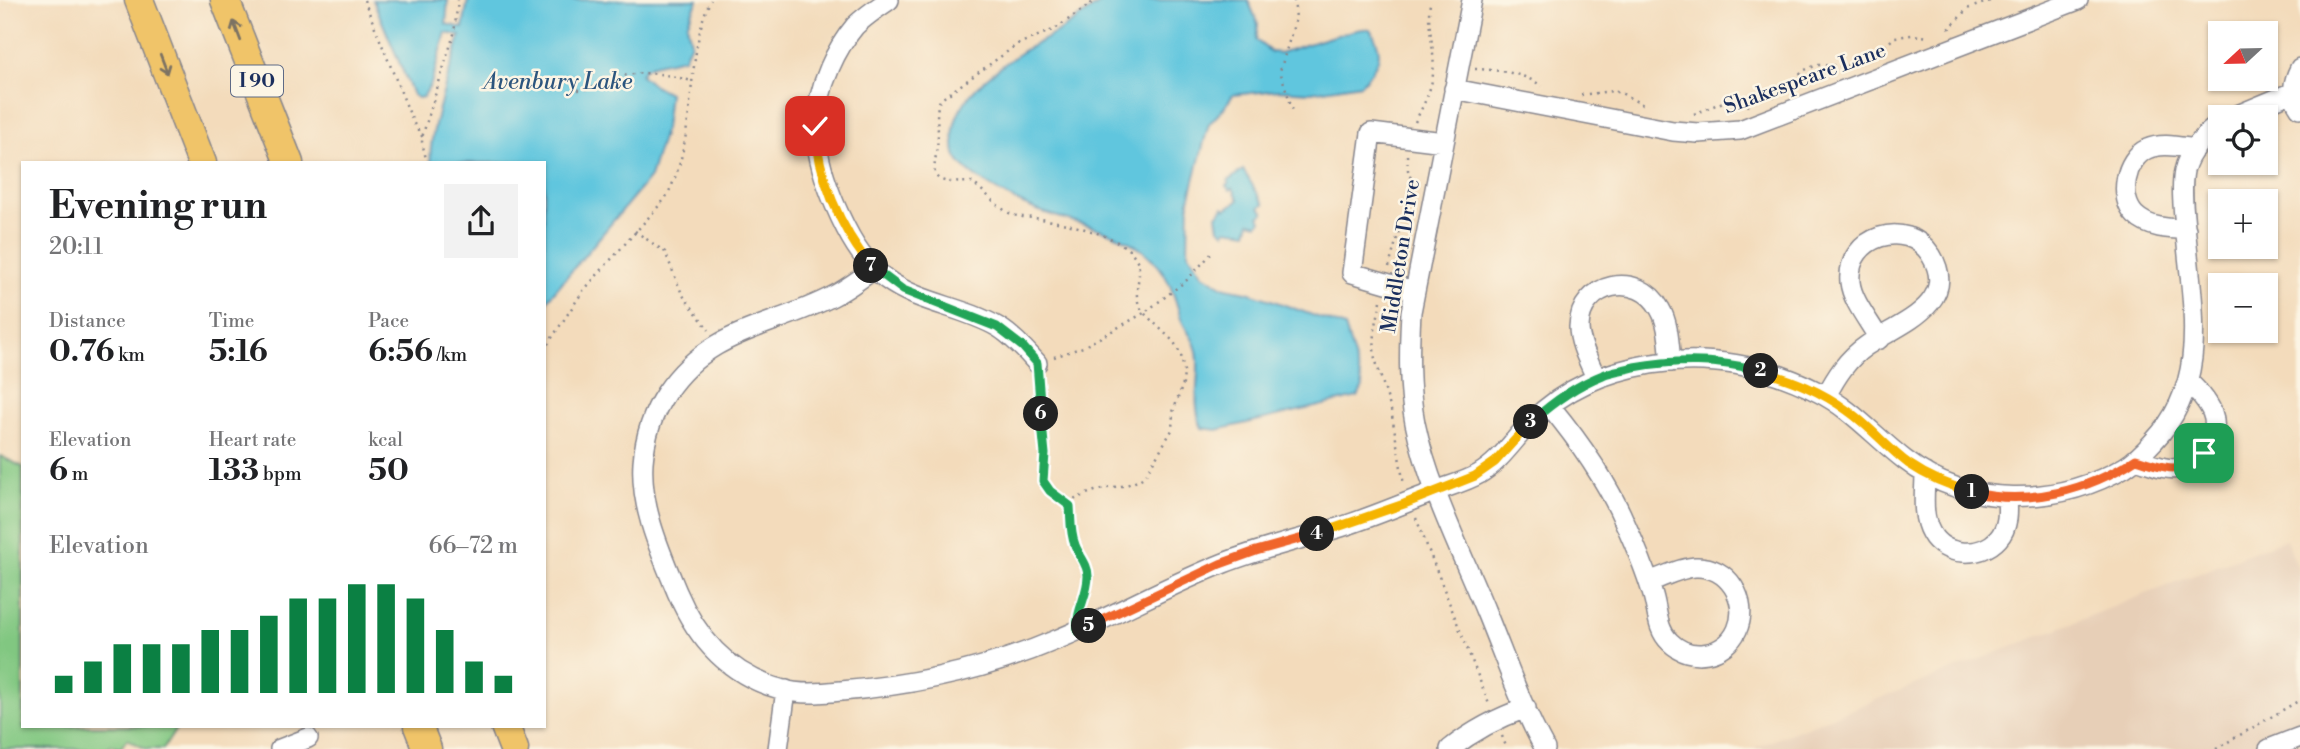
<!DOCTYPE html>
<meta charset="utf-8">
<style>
:root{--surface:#fff;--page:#f2f2f2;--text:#202124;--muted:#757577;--accent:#0b8043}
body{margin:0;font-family:"Libre Bodoni",serif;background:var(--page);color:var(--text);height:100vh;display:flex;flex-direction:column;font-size:26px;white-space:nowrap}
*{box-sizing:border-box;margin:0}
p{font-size:23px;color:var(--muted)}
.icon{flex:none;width:38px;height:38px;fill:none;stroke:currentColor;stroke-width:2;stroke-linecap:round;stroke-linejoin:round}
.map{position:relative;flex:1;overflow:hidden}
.side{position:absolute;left:21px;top:161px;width:525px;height:567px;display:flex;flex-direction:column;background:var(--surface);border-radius:0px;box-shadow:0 2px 5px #0004}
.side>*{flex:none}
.needle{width:46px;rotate:248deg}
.buttons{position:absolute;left:2208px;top:21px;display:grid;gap:14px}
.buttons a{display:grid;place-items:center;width:70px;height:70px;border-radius:0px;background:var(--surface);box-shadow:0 2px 5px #0004;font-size:35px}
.pin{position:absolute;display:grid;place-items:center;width:60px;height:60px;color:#fff;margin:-30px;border-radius:14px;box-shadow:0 4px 10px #0006}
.km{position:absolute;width:35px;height:35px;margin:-18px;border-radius:50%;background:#222;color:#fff;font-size:19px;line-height:35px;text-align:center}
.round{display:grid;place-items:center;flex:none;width:74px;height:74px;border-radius:0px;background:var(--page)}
.overview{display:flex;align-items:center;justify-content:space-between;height:119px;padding:0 28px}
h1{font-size:38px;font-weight:800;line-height:52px}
.metrics{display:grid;grid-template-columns:repeat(3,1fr);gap:10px;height:119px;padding:7px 28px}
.metrics div{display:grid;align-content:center}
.metrics b{font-size:30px;font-weight:800}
.metrics small{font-size:19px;font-weight:400}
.metrics p{font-size:19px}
.chart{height:196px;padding:14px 28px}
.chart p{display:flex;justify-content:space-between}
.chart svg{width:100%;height:126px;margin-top:7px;stroke:var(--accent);stroke-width:6}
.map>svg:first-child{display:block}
</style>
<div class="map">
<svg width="2300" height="749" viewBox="0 0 2300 749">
<rect width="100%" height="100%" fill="#fcf5e5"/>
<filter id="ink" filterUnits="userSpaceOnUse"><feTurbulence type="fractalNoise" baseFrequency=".0143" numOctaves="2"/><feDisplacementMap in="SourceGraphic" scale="14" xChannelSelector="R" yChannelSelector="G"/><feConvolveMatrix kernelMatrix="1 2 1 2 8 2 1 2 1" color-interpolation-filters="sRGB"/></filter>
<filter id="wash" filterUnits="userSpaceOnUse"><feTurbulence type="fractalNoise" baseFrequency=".00686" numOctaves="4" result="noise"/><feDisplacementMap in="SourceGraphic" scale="28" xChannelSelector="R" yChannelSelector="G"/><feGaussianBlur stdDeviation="1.57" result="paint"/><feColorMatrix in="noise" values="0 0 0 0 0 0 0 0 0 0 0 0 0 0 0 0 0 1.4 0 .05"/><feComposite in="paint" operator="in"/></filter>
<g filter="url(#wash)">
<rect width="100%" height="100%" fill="#f3dbbb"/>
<path fill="#e7cfb7" d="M2286 539 2300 574V749H1751Z"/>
<path fill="#81c781" stroke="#4e7b70" stroke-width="2" d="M0 456 23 467V726H178L163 749H146L127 739 120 749 111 745 107 749H0Z"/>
<path fill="#60c6de" stroke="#3e7a9e" stroke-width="2" d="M373 0H448L446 24 463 28 468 0H698L687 24 691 43 684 58 652 65 644 69 641 75 652 84 669 93 665 128 650 177 544 304V163H431C426 141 453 61 460 36L446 33 431 84 423 97 418 98 413 95Z
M1106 0H1248L1258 24 1256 40 1271 52 1280 53C1298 48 1357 26 1370 29 1386 53 1379 65 1361 84L1311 92 1279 90 1233 95 1224 108 1209 124 1205 138 1189 200 1188 252 1203 275 1226 288 1247 292 1271 300 1345 327 1363 387 1358 397 1217 430 1202 428C1192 405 1199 384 1198 360 1198 340 1185 332 1180 316 1176 300 1170 281 1160 268 1129 227 1075 226 1032 208 1014 201 965 175 957 158 954 154 954 147 954 143 948 104 991 73 1020 53 1033 45 1048 38 1061 30 1077 20 1090 9 1106 0Z
M1243 170 1264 204 1260 207 1264 213 1259 216 1261 221 1258 224 1250 222 1247 232 1226 229 1225 233 1219 228 1217 215 1224 207 1226 209 1239 200 1233 188 1230 190 1226 186 1229 183 1228 181Z"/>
</g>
<g filter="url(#ink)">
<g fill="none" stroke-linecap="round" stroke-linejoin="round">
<g stroke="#87858c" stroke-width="22">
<path id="minor" d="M889 0C877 8 865 16 855 26 845 38 836 53 830 67 808 117 814 156 835 205 847 233 861 260 886 279 920 304 962 306 998 327 1013 336 1025 350 1037 363
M1472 0 1411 312C1409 349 1408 387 1415 423 1428 486 1462 553 1486 612 1505 658 1521 706 1545 749
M2300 68C2293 82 2290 94 2300 108
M1454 89 1673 131 1698 133 1740 130 2078 0
M2233 117 2293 92
M2186 229C2169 229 2148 228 2135 215 2118 198 2125 159 2147 149 2162 142 2180 147 2195 149
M874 269C860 279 847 289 833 296 770 329 710 328 666 393 652 414 645 437 643 462 640 507 660 551 677 592 697 639 729 675 780 689 800 695 821 693 841 691 915 685 988 669 1056 640 1113 617 1166 586 1224 563 1262 548 1302 539 1341 527 1372 517 1403 504 1433 492 1448 486 1465 482 1479 474 1501 461 1514 439 1531 422 1565 388 1604 372 1651 364 1707 355 1767 365 1818 392 1852 409 1875 437 1905 460 1968 509 2058 506 2125 467 2136 460 2144 452 2153 442 2207 386 2194 316 2187 245 2185 223 2180 192 2184 171 2188 152 2206 133 2221 123
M1414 291 1352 273 1371 133 1444 142
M1596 378C1590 363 1579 344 1579 327 1580 282 1639 270 1660 309 1669 324 1669 345 1671 362
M1826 396C1836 377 1847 359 1866 346 1896 325 1961 305 1931 255 1907 217 1846 236 1850 282 1852 301 1870 322 1879 339
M1550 406C1579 441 1607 481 1625 523 1635 545 1645 569 1652 592 1658 609 1656 629 1670 642 1690 662 1725 656 1737 630 1750 601 1728 565 1695 567 1679 568 1663 577 1649 582
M2136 459C2150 463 2165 471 2180 468 2203 464 2221 434 2212 412 2207 400 2197 390 2188 381
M1925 473C1925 492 1921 516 1931 533 1944 557 1981 558 1998 539 2009 527 2008 511 2007 497
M280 749 308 738
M778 749 786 690
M1450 749C1474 730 1497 718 1526 708
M2269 749 2300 737"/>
</g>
<g stroke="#87858c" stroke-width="31">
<path id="highway" d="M139 0 202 163
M225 0 289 163
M418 726 427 749
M505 726 514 749"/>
</g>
<path stroke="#87858c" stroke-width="2.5" stroke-dasharray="2 5" stroke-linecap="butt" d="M364 0 413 122 423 138
M1294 0 1296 18 1280 71 1294 114
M1949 29 1967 9 1993 0
M1869 60 1895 37 1912 35 1930 37
M1475 69C1499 70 1521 72 1542 86
M578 90C594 89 605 83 620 77 644 69 669 75 692 81
M1581 95 1612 91 1621 93 1647 107
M1773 97 1805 70 1817 65 1853 66
M1694 114 1723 102 1751 106
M1415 122C1427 98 1436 82 1433 54 1432 37 1426 17 1431 0
M1407 155 1408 170 1416 193
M427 163 422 142 423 134 454 34 458 0
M635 231 665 252 682 294 709 330
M1389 267 1399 231 1412 209
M1381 301 1375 330 1374 355 1391 410 1404 485
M544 350 583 291 665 199C691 154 688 96 697 46 700 30 703 14 711 0
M1054 357 1083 347 1144 313C1126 290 1150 273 1132 253 1115 234 1066 223 1041 219 1031 217 1018 218 1009 213 995 205 985 191 971 182 920 185 937 171 938 134 938 123 935 111 940 100L1018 44 1055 29 1096 0
M1039 380 1045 454 1043 481 1050 491 1070 506 1072 535 1075 545 1087 567 1088 576 1085 596 1079 610
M1068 503C1077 498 1086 494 1095 491 1114 485 1127 489 1145 476L1172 430 1173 412 1183 384 1184 371 1181 355 1174 342 1144 313 1187 280 1212 253
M1416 518 1489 704
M1502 736 1507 749
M2216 749 2300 700"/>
<use href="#minor" stroke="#fff" stroke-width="19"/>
<use href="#highway" stroke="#f0c469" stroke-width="28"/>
</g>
<defs><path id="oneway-shaft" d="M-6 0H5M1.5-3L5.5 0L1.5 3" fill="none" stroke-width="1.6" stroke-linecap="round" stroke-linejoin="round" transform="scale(1.75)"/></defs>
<g stroke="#7b7263">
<use href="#oneway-shaft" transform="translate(237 31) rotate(-111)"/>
<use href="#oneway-shaft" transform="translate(164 64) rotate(69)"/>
</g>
</g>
<g fill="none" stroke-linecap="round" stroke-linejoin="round" filter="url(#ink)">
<g stroke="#fff" stroke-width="14">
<path id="split-1" d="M1972 492C2027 507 2090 490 2136 459 2164 467 2181 477 2204 453"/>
</g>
<g stroke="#fff" stroke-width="14">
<path id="split-2" d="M1761 371C1793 380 1821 391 1848 411 1870 426 1887 448 1909 464 1928 477 1950 486 1972 492"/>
</g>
<g stroke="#fff" stroke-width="14">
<path id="split-3" d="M1531 422C1552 403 1577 385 1603 375 1612 371 1624 370 1634 367 1678 359 1718 359 1761 371"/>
</g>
<g stroke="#fff" stroke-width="14">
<path id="split-4" d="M1317 534 1404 504 1475 476 1495 462 1531 422"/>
</g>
<g stroke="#fff" stroke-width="14">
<path id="split-5" d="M1089 626 1220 564 1256 551 1317 534"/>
</g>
<g stroke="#fff" stroke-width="14">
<path id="split-6" d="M1041 414 1045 454 1043 481 1050 491 1070 506C1071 519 1070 533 1075 545 1079 556 1088 564 1088 576 1088 596 1075 611 1078 631L1089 626"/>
</g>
<g stroke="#fff" stroke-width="14">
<path id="split-7" d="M871 266 903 290 997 327 1023 347 1037 363 1041 414"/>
</g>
<g stroke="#fff" stroke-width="14">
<path id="split-8" d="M815 126C818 176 839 227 871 266"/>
</g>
<use href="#split-1" stroke="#f0652b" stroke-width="9"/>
<use href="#split-2" stroke="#f5b400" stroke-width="9"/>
<use href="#split-3" stroke="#22a559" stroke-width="9"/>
<use href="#split-4" stroke="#f5b400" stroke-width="9"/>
<use href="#split-5" stroke="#f0652b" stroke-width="9"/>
<use href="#split-6" stroke="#22a559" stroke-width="9"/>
<use href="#split-7" stroke="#22a559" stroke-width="9"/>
<use href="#split-8" stroke="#f5b400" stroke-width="9"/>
</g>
<g text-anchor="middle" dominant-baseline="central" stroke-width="5" stroke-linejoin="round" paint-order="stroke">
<rect fill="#fcf5e5" stroke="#5e6a86" stroke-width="2" x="231" y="65.5" width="52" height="31" rx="5"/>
<g font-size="19" font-weight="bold" fill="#1b2f5e">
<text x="257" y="81">I 90</text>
</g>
<g font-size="21" fill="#1b2f5e" stroke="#fcf5e5">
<text transform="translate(1805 79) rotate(-20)">Shakespeare Lane</text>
<text transform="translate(1401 256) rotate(-81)">Middleton Drive</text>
</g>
<g font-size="23" font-style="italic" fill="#2c557e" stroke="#fcf5e5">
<text x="558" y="82">Avenbury Lake</text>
</g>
</g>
</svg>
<div class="buttons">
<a><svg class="needle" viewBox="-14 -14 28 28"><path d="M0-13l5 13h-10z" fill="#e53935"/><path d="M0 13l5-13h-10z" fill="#757577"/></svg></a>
<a><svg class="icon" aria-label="locate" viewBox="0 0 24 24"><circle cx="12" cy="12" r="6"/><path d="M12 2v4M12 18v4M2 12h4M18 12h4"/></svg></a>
<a>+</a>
<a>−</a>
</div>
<div class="pin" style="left:2204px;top:453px;background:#1e9e55"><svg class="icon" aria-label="arrive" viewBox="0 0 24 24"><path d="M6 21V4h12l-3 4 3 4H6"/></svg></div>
<div class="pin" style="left:815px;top:126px;background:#d93025"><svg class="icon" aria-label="check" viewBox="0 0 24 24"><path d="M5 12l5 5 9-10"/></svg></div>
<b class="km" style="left:1972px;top:492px">1</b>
<b class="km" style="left:1761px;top:371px">2</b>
<b class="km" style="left:1531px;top:422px">3</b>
<b class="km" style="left:1317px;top:534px">4</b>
<b class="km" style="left:1089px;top:626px">5</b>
<b class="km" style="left:1041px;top:414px">6</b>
<b class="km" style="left:871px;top:266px">7</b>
<section class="side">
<div class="overview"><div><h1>Evening run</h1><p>20:11</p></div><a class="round"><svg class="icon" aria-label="share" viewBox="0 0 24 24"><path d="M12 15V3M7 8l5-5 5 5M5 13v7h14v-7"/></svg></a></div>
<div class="metrics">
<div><p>Distance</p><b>0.76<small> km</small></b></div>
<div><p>Time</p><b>5:16</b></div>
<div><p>Pace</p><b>6:56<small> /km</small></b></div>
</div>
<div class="metrics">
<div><p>Elevation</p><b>6<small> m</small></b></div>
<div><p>Heart rate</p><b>133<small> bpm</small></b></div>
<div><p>kcal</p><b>50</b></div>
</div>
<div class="chart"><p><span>Elevation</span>66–72 m</p>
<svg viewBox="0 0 160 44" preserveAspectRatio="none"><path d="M5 44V38M15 44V33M25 44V27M35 44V27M45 44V27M55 44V22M65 44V22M75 44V17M85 44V11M95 44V11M105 44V6M115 44V6M125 44V11M135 44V22M145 44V33M155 44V38"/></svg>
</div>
</section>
</div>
